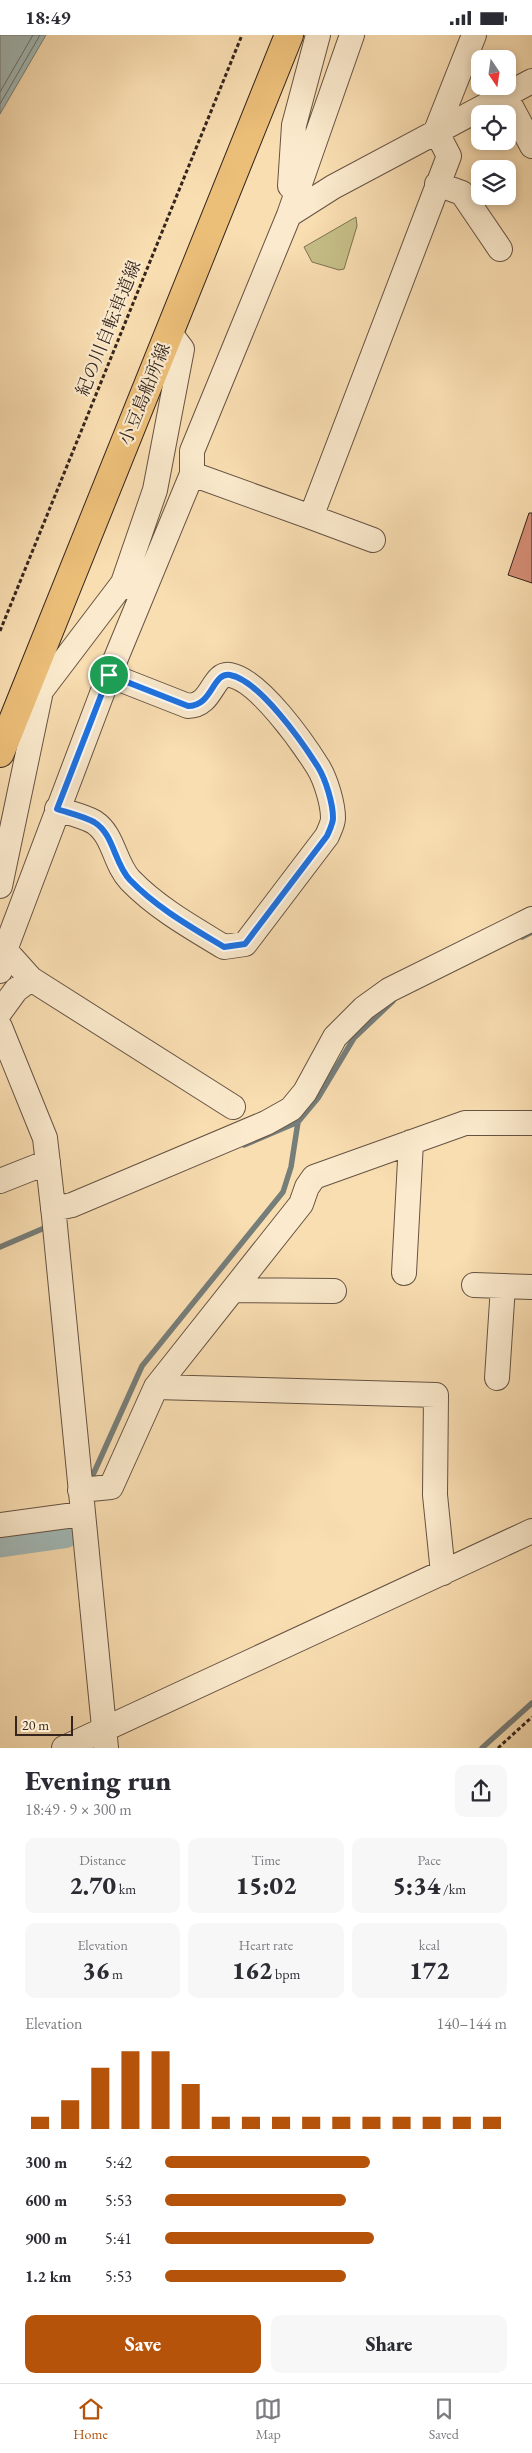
<!DOCTYPE html>
<meta charset="utf-8">
<style>
:root{--surface:#fff;--page:#f7f7f7;--text:#2b2b33;--muted:#7c7c81;--line:#e1e1e2;--accent:#b45309}
body{margin:0;font-family:"EB Garamond","Noto Serif JP",serif;background:var(--page);color:var(--text);height:100vh;display:flex;flex-direction:column;font-size:19px;white-space:nowrap}
*{box-sizing:border-box;margin:0}
p{font-size:16px;color:var(--muted)}
.icon{flex:none;width:28px;height:28px;fill:none;stroke:currentColor;stroke-width:2;stroke-linecap:round;stroke-linejoin:round}
.map{position:relative;height:1713px;overflow:hidden}
.drawer{display:flex;flex-direction:column;background:var(--surface);flex:1}
.drawer>*{flex:none}
.needle{width:32px;rotate:167deg}
.controls{position:absolute;left:471px;top:15px;display:grid;gap:10px}
.controls a{display:grid;place-items:center;width:45px;height:45px;border-radius:10px;background:var(--surface);box-shadow:0 2px 8px #0003;font-size:25px}
.scale{position:absolute;left:15px;bottom:12px;width:58px;box-sizing:border-box;padding-left:5px;border:2px solid #35251e;border-top:0;font-size:14px;line-height:18px;white-space:nowrap;color:#35251e;-webkit-text-stroke:4px #fbeacd;paint-order:stroke}
.pin{position:absolute;display:grid;place-items:center;width:42px;height:42px;color:#fff;margin:-21px;border:2px solid #fff;border-radius:50%;box-shadow:0 1px 5px #0007}
.round{display:grid;place-items:center;flex:none;width:52px;height:52px;border-radius:10px;background:var(--page)}
.head{display:flex;align-items:center;justify-content:space-between;height:85px;padding:0 25px}
h1{font-size:28px;font-weight:800;line-height:38px}
.stats{display:grid;grid-template-columns:repeat(3,1fr);gap:8px;height:85px;padding:5px 25px}
.stats div{display:grid;align-content:center;border-radius:10px;background:var(--page);text-align:center}
.stats b{font-size:25px;font-weight:800}
.stats small{font-size:14px;font-weight:400}
.stats p{font-size:14px}
.chart{height:140px;padding:10px 25px}
.chart p{display:flex;justify-content:space-between}
.chart svg{width:100%;height:90px;margin-top:5px;stroke:var(--accent);stroke-width:6}
.button{display:flex;gap:10px;margin-top:auto;padding:10px 25px}
.button a{flex:1;height:58px;border-radius:10px;background:var(--accent);color:#fff;font-size:20px;font-weight:800;line-height:58px;text-align:center}
.button a+a{background:var(--page);color:var(--text)}
ul{padding:0 25px;list-style:none;font-size:16px}
li{display:grid;grid-template-columns:80px 60px 1fr;align-items:center;height:38px}
li i{height:12px;border-radius:6px;background:var(--accent)}
.status{display:flex;justify-content:space-between;align-items:center;height:35px;padding:0 25px;background:var(--surface);direction:ltr}
.status svg{height:14px;fill:currentColor}
.dock{display:flex;justify-content:space-around;align-items:center;height:70px;border-top:1px solid var(--line);background:var(--surface);font-size:14px;color:var(--muted)}
.dock a{display:grid;justify-items:center;gap:2px}
.dock .active{color:var(--accent)}
.map>svg:first-child{display:block}
</style>
<div class="status"><b>18:49</b><svg viewBox="0 0 49 12"><path d="M0 12V9h3v3zM5 12V6h3v6zM10 12V3h3v9zM15 12V0h3v12zM26 1h20v11H26zM47 4h2v5h-2z"/></svg></div>
<div class="map">
<svg width="532" height="1713" viewBox="0 0 532 1713">
<rect width="100%" height="100%" fill="#f9deb2"/>
<filter id="stains"><feTurbulence type="fractalNoise" baseFrequency=".004" numOctaves="4"/><feColorMatrix values="0 0 0 0 .2 0 0 0 0 .09 0 0 0 0 .02 0 0 0 .5 -.17"/></filter>
<radialGradient id="worn" r=".72"><stop offset=".6" stop-color="#630" stop-opacity="0"/><stop offset="1" stop-color="#630" stop-opacity=".3"/></radialGradient>
<path fill="#c6bf87" stroke="#7e7252" d="M356 182 357 191 344 234 339 235 312 227 304 212Z"/>
<path fill="#a2b9b7" stroke="#767e7a" d="M0 0H46L0 79Z"/>
<g fill="none" stroke-linecap="round" stroke-linejoin="round">
<path stroke="#6c6f6a" stroke-width="1" d="M0 57 33 0
M0 69 40 0"/>
<path stroke="#767e7a" stroke-width="5.5" d="M522 902 532 897
M244 1110 298 1087 318 1063 354 1003 393 966
M0 1212 49 1191
M92 1442 142 1331 283 1157 291 1132 298 1087
M482 1713 532 1668"/>
<path stroke="#a2b9b7" stroke-width="35" d="M0 1505 63 1496 69 1493"/>
</g>
<path fill="#d58e76" stroke="#35251e" d="M529 478H532V548L508 540Z"/>
<g fill="none" stroke-linecap="round" stroke-linejoin="round">
<g stroke="#665343" stroke-width="26">
<path id="minor" d="M505 60 532 111
M437 149 462 158 500 214
M290 151 294 90 318 0
M289 180 333 152 532 46
M192 439 311 482 449 121 436 96 474 0
M311 482 373 505
M123 548 155 455 182 314 169 297
M41 656 123 548 136 554
M57 774C69 778 83 781 94 787 114 800 114 828 130 845 157 873 191 892 224 912L245 909 327 801C329 796 333 789 333 783 333 769 326 745 318 732 303 708 259 645 230 640 212 637 213 671 188 671L109 640
M0 851 41 656 27 650
M5 915 31 944 233 1072
M0 936 5 915 109 640 192 439V416L289 180 352 0
M0 977 16 955 31 944
M0 992 45 1103 54 1181 106 1713
M0 1146 48 1127
M53 1174 72 1170 266 1088 291 1074 305 1057 335 1002 364 973 389 955 532 884
M404 1238 411 1107
M474 1250 532 1252
M234 1255 334 1256
M497 1343 503 1251
M156 1352 436 1360 435 1460 443 1538
M80 1455 111 1452 156 1352 301 1169 307 1152 314 1142 465 1088H532
M0 1490 82 1479
M64 1713 532 1496"/>
</g>
<g stroke="#35251e" stroke-width="30">
<path id="major" d="M0 718 289 0"/>
</g>
<path stroke="#35251e" stroke-width="3" stroke-dasharray="4 2.5" stroke-linecap="butt" d="M0 596 242 0
M498 1713 532 1682"/>
<use href="#minor" stroke="#fbeacd" stroke-width="24"/>
<use href="#major" stroke="#ecbf79" stroke-width="28"/>
</g>
<g fill="none" stroke-linecap="round" stroke-linejoin="round">
<g stroke="#fff" stroke-width="10">
<path id="route" d="M109 640 188 671C213 671 212 637 230 640 259 645 303 708 318 732 326 745 333 769 333 783 333 789 329 796 327 801L245 909 224 912C191 892 157 873 130 845 114 828 114 799 94 787 83 781 69 778 57 774Z"/>
</g>
<use href="#route" stroke="#1a73e8" stroke-width="6"/>
</g>
<g text-anchor="middle" dominant-baseline="central" stroke-width="4.5" stroke-linejoin="round" paint-order="stroke">
<g font-size="18" fill="#35251e" stroke="#fbeacd">
<text transform="translate(108 293) rotate(-68)">紀の川自転車道線</text>
<text transform="translate(144 359) rotate(-68)">小豆島船所線</text>
</g>
</g>
<rect width="100%" height="100%" filter="url(#stains)"/>
<rect width="100%" height="100%" fill="url(#worn)"/>
</svg>
<div class="controls">
<a><svg class="needle" viewBox="-14 -14 28 28"><path d="M0-13l5 13h-10z" fill="#e53935"/><path d="M0 13l5-13h-10z" fill="#7c7c81"/></svg></a>
<a><svg class="icon" aria-label="locate" viewBox="0 0 24 24"><circle cx="12" cy="12" r="6"/><path d="M12 2v4M12 18v4M2 12h4M18 12h4"/></svg></a>
<a><svg class="icon" aria-label="layers" viewBox="0 0 24 24"><path d="M12 4l9 5-9 5-9-5zM3 14l9 5 9-5"/></svg></a>
</div>
<div class="scale">20 m</div>
<div class="pin" style="left:109px;top:640px;background:#1e9e55"><svg class="icon" aria-label="arrive" viewBox="0 0 24 24"><path d="M6 21V4h12l-3 4 3 4H6"/></svg></div>
</div>
<section class="drawer">
<div class="head"><div><h1>Evening run</h1><p>18:49 · 9 × 300 m</p></div><a class="round"><svg class="icon" aria-label="share" viewBox="0 0 24 24"><path d="M12 15V3M7 8l5-5 5 5M5 13v7h14v-7"/></svg></a></div>
<div class="stats">
<div><p>Distance</p><b>2.70<small> km</small></b></div>
<div><p>Time</p><b>15:02</b></div>
<div><p>Pace</p><b>5:34<small> /km</small></b></div>
</div>
<div class="stats">
<div><p>Elevation</p><b>36<small> m</small></b></div>
<div><p>Heart rate</p><b>162<small> bpm</small></b></div>
<div><p>kcal</p><b>172</b></div>
</div>
<div class="chart"><p><span>Elevation</span>140–144 m</p>
<svg viewBox="0 0 160 44" preserveAspectRatio="none"><path d="M5 44V38M15 44V30M25 44V14M35 44V6M45 44V6M55 44V22M65 44V38M75 44V38M85 44V38M95 44V38M105 44V38M115 44V38M125 44V38M135 44V38M145 44V38M155 44V38"/></svg>
</div>
<ul>
<li><b>300 m</b>5:42<i style="width:60%"></i></li>
<li><b>600 m</b>5:53<i style="width:53%"></i></li>
<li><b>900 m</b>5:41<i style="width:61%"></i></li>
<li><b>1.2 km</b>5:53<i style="width:53%"></i></li>
</ul>
<div class="button"><a>Save</a><a>Share</a></div>
</section>
<nav class="dock">
<a class="active"><svg class="icon" aria-label="home" viewBox="0 0 24 24"><path d="M3 11l9-7 9 7M6 9v11h12V9"/></svg>Home</a>
<a><svg class="icon" aria-label="map" viewBox="0 0 24 24"><path d="M3 6l6-2 6 2 6-2v14l-6 2-6-2-6 2zM9 4v14M15 6v14"/></svg>Map</a>
<a><svg class="icon" aria-label="saved" viewBox="0 0 24 24"><path d="M7 4h10v16l-5-4-5 4z"/></svg>Saved</a>
</nav>
